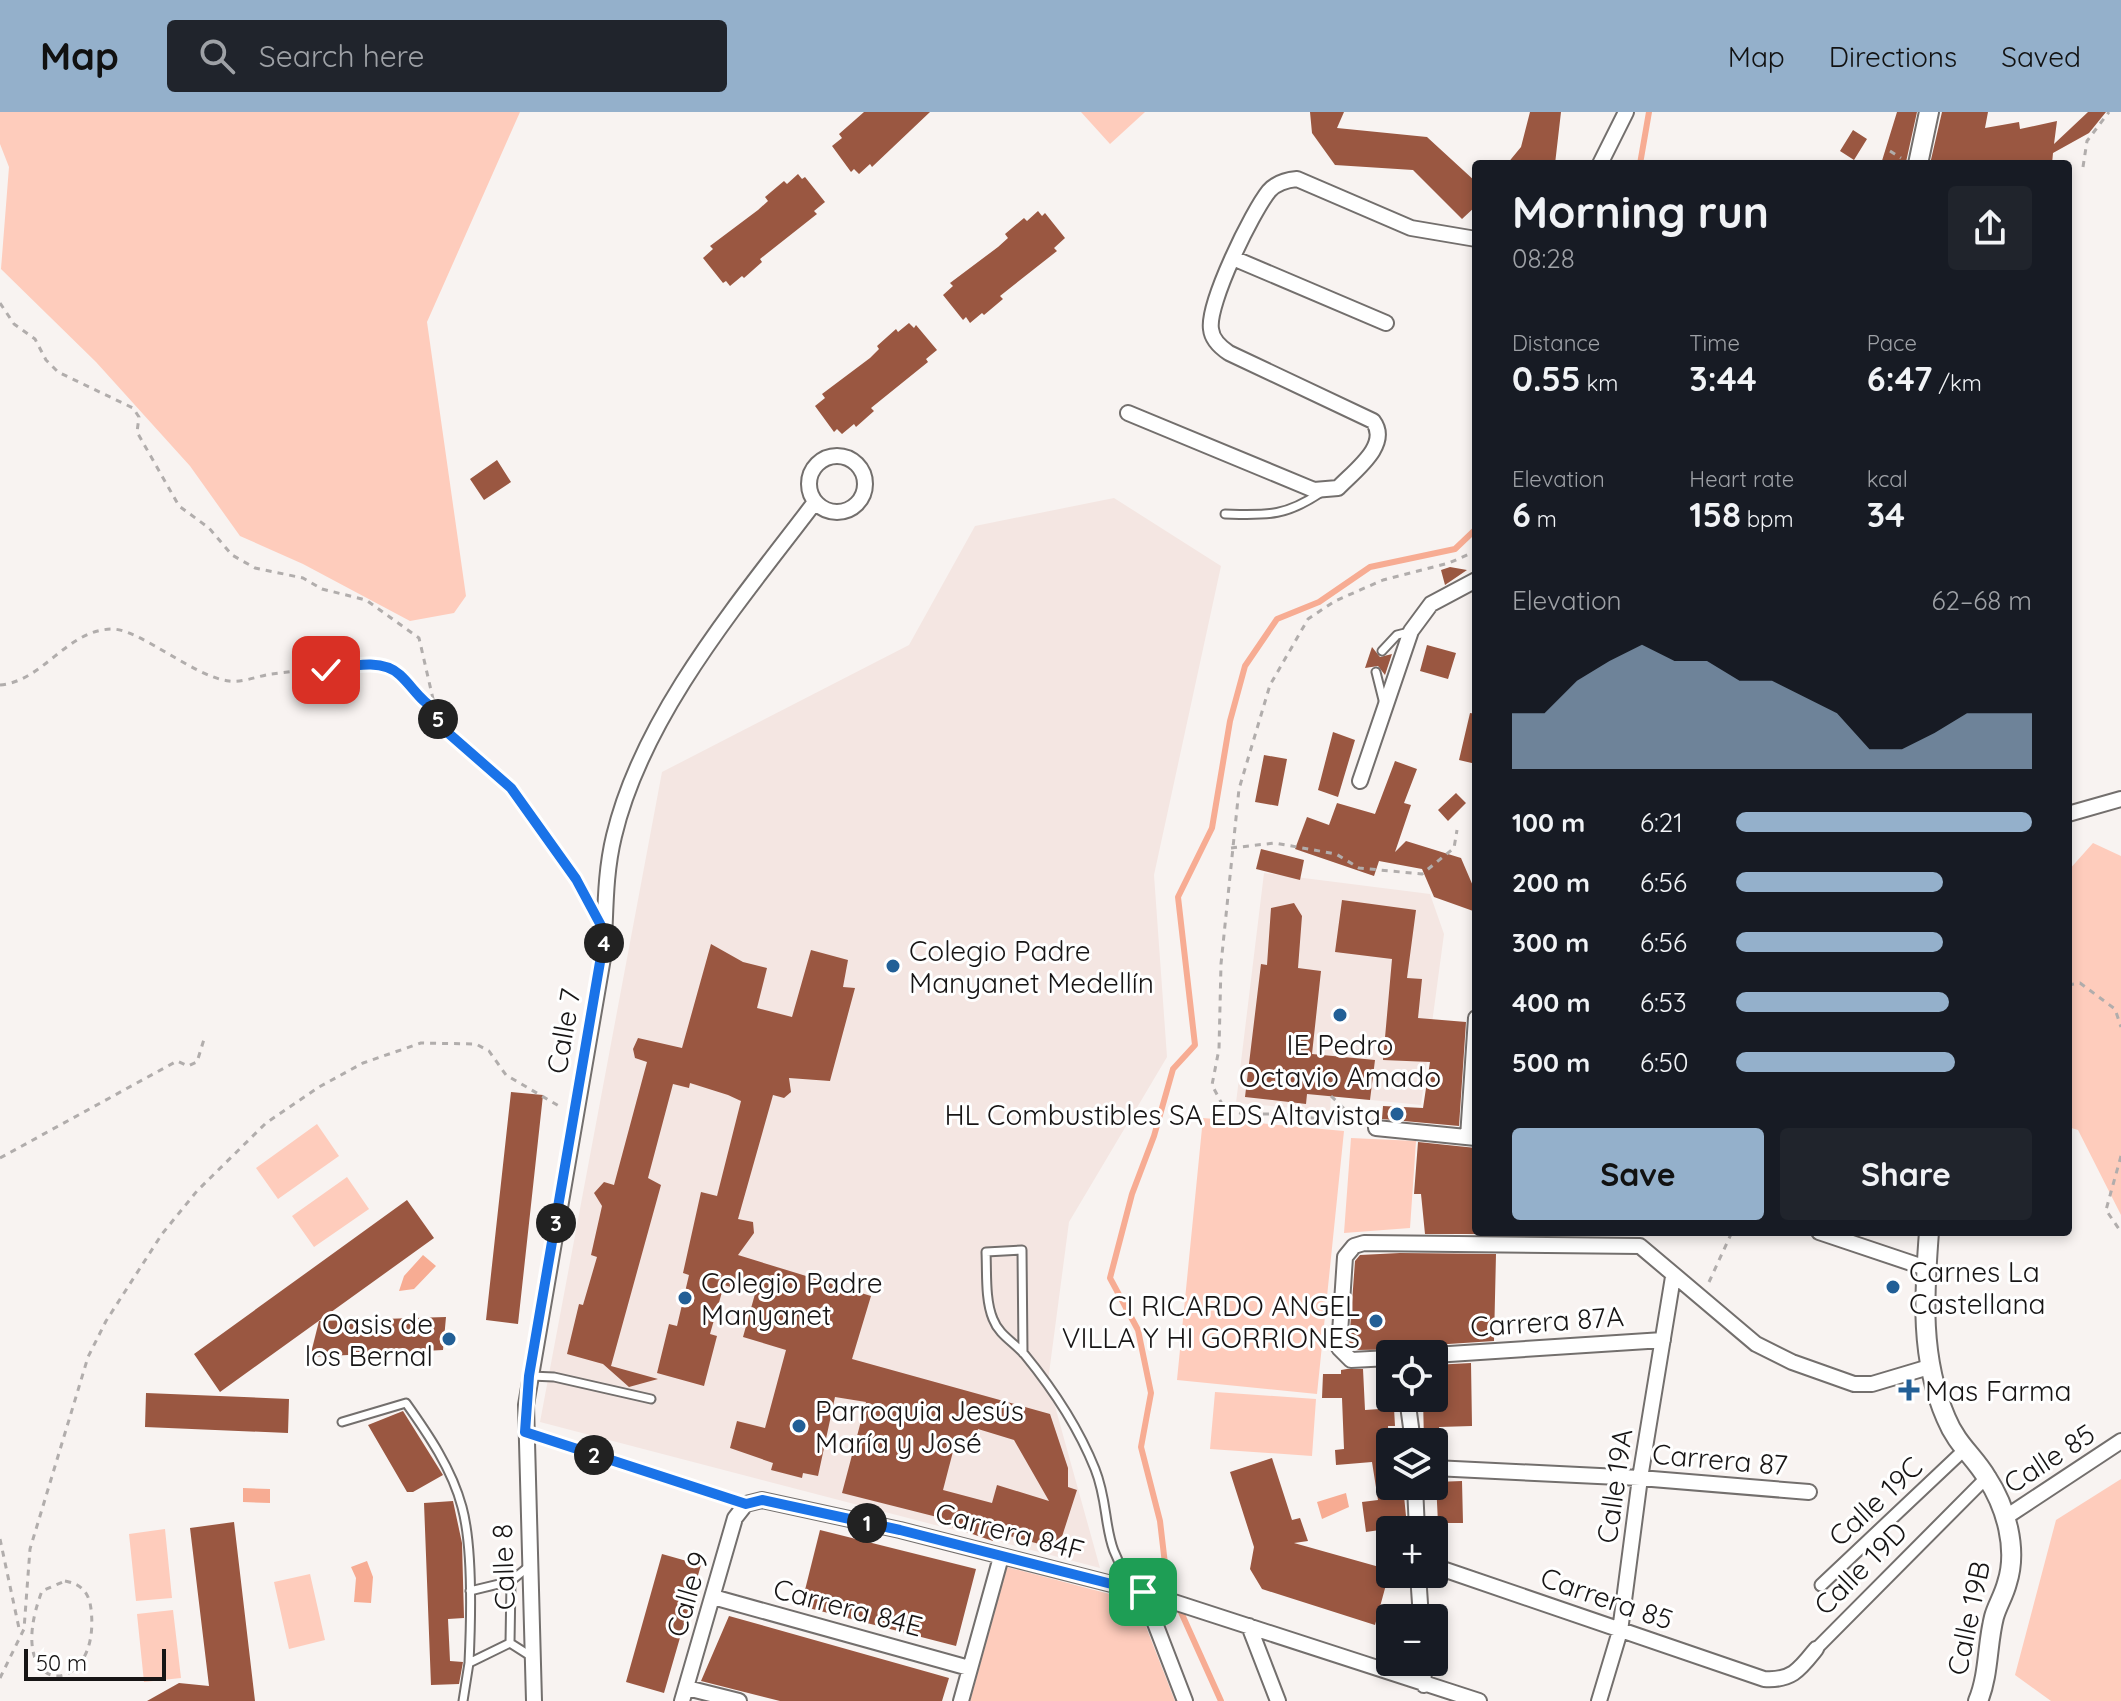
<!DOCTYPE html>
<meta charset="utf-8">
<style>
:root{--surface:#171b24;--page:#20242c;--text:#f1f3f6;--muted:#9ea1a6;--accent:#94b0cb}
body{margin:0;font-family:Quicksand,sans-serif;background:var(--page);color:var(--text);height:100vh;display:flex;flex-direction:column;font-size:30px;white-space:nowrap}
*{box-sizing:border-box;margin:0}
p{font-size:26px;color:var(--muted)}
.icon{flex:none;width:44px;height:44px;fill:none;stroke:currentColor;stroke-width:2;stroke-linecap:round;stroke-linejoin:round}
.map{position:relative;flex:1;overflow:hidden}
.sheet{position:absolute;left:1472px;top:48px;width:600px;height:1076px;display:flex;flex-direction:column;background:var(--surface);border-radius:8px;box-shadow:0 4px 12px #0003}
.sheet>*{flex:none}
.tools{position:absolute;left:1376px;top:1228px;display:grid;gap:16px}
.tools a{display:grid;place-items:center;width:72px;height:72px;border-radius:8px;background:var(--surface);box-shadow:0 4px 12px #0003;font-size:40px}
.scale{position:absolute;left:24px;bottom:20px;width:142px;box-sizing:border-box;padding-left:8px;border:4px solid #171515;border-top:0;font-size:22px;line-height:28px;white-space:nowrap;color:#171515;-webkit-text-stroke:6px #fff;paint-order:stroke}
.pin{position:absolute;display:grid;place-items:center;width:68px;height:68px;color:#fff;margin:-34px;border-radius:16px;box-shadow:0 4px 12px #0006}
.km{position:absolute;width:40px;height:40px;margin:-20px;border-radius:50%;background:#222;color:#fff;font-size:22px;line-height:40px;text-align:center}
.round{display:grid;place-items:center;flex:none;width:84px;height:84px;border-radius:8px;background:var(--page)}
.head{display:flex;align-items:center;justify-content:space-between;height:136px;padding:0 40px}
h1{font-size:44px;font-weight:700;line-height:60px}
.stats{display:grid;grid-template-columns:repeat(3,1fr);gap:12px;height:136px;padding:8px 40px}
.stats div{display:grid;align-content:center}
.stats b{font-size:34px;font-weight:700}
.stats small{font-size:22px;font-weight:400}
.stats p{font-size:22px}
.chart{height:224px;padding:16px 40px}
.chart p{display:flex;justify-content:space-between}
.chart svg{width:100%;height:144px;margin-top:8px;fill:var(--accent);opacity:.7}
.button{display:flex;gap:16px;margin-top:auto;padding:16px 40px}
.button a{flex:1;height:92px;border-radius:8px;background:var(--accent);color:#111;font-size:32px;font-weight:700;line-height:92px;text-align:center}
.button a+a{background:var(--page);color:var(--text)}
ul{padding:0 40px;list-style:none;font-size:26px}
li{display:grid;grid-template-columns:128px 96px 1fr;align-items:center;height:60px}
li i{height:20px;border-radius:10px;background:var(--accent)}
header{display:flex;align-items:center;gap:48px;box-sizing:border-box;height:112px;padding:0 40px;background:var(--accent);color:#111}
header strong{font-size:38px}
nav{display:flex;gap:44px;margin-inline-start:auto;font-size:28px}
.search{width:560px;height:72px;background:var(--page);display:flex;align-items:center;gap:20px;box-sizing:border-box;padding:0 28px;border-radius:8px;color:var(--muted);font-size:30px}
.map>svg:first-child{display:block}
</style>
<header>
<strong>Map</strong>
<div class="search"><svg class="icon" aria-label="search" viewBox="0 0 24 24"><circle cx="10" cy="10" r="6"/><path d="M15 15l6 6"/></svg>Search here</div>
<nav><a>Map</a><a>Directions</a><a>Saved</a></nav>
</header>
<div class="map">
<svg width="2121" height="1589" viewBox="0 0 2121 1589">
<rect width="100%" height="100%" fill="#f8f3f1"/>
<path fill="#f4e6e2" d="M1114 386 1221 454 1154 763 1167 945 1069 1110 1048 1269 1100 1456 540 1310 662 660 909 533 975 414Z
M1264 761 1430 782 1444 822 1421 993 1331 984 1330 999 1236 991Z"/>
<path fill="#feccbc" d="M0 0H520L427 210 466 484 454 501 410 509 303 452 240 424 190 354 96 250 1 157 9 55 0 32Z
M1081 0H1145L1110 32Z
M2093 731 2121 744V1103L2078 1018 2068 1015V759Z
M1203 1006 1344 1019 1317 1282 1177 1268Z
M317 1012 339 1044 278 1087 256 1056Z
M1351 1026 1416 1029 1410 1116 1344 1121Z
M347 1065 369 1097 314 1135 292 1104Z
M1215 1280 1316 1287 1312 1344 1210 1337Z
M2121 1367V1589H2051L2015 1563 2056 1408Z
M165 1417 172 1486 136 1489 129 1422Z
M1007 1455 1136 1489 1175 1589H970Z
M310 1462 325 1528 289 1537 274 1470Z
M173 1498 181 1566 144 1570 137 1502Z"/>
<path fill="#f7ac93" d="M423 1143 436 1154 414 1177 399 1179 404 1164Z
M243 1376 270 1377V1391L243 1390Z
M1346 1381 1349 1395 1322 1407 1317 1390Z
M367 1449 373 1465 371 1491 354 1490 356 1466 351 1455Z"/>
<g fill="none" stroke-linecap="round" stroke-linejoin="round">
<path stroke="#f7ac93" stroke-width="6" d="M1640 52 1649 0
M1221 1589 1167 1469 1160 1409 1141 1335 1151 1281 1138 1218 1110 1166 1132 1082 1154 1024 1173 957 1195 933 1178 785 1212 716 1230 609 1245 554 1277 507 1319 490 1370 455 1455 437 1476 417"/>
</g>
<path fill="#9a5741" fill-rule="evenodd" d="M864 0H930L872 55 870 52 859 62 854 57 851 60 832 34 842 26 839 22Z
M1310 0H1344L1337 16 1427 25 1476 70V94L1462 107 1413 58 1335 53 1312 21Z
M1530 0H1561L1555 52H1507L1521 35Z
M1897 0H1917L1906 50 1881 52Z
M1942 0H1988L1985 16 2019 10 2020 17 2057 9 2054 32 2088 0H2106L2089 21 2053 41 2052 52H1930Z
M1853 18 1867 27 1854 48 1840 39Z
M798 62 802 67 805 65 825 90 814 99 817 102 760 147 762 150 744 166 742 164 730 174 726 169 723 171 703 146 713 137 710 134 758 98 768 89 765 85 784 69 787 72Z
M1038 99 1042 104 1045 101 1065 126 1054 136 1057 139 1000 184 1003 187 984 203 982 201 970 211 966 205 963 208 943 183 953 174 950 171 998 135 1008 126 1005 122 1024 106 1027 109Z
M909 211 914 216 916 213 937 238 926 247 928 250 871 296 874 299 856 315 854 312 842 322 837 317 834 320 815 294 825 286 822 282 870 246 879 237 877 234 896 217 898 220Z
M497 348 511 370 484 388 470 367Z
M1450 455 1467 458 1445 473 1441 458Z
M1427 533 1456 541 1448 567 1420 559Z
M1372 535 1380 545 1392 542 1385 563 1378 554 1365 556Z
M1470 601 1476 602V652L1459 648Z
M1333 620 1355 628 1338 685 1318 678Z
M1264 643 1287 647 1278 694 1255 690Z
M1395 649 1417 657 1404 691 1411 693 1395 740 1406 729 1461 746 1476 781V800L1434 785 1422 757 1379 749 1374 764 1295 737 1307 705 1329 713 1337 691 1375 702Z
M1456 681 1466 691 1448 709 1438 698Z
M1261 737 1304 748 1300 768 1256 757Z
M1342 788 1416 798 1407 866 1422 867 1418 906 1466 910 1459 1014 1382 1007 1383 994 1423 996 1430 950 1383 948 1392 847 1335 840Z
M1294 791 1302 804 1298 856 1321 859 1312 942 1375 948 1370 988 1307 982 1306 992 1245 985 1261 852 1267 853 1271 796Z
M711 832 743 850 767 856 757 896 792 905 811 838 848 848 843 875 855 876 830 969 789 966 791 980 784 986 773 983 738 1107 753 1110 754 1121 738 1143 871 1184 852 1247 1050 1302 1068 1356V1375L1077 1378 1058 1437 991 1419 993 1429 943 1412 945 1407 842 1381 866 1290 835 1285 818 1364 803 1361 802 1366 771 1358 773 1351 730 1336 737 1309 765 1316 786 1238 743 1225 755 1182 724 1173 710 1222 717 1224 704 1274 657 1261 669 1212 677 1214 689 1163 683 1161 701 1080 717 1084 741 989 728 983 690 971 689 976 673 972 648 1066 661 1073 611 1254 658 1267 629 1275 603 1252 567 1242 579 1192 583 1193 597 1145 591 1143 602 1094 594 1081 604 1070 614 1073 647 950 635 946 633 937 638 926 682 936ZM978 1317 1014 1328 1049 1389 997 1373 992 1391 943 1378 956 1328 973 1333Z
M511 980 543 983 518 1212 486 1208Z
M1418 1030 1476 1036V1120L1498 1122H1425L1421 1082H1414Z
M407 1088 434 1126 220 1280 194 1242Z
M1400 1141 1496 1142 1494 1229 1433 1233 1426 1237 1355 1238 1349 1232 1355 1149 1360 1143Z
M446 1205 443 1238 310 1245 319 1209Z
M1471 1251 1472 1314 1439 1315 1440 1330H1424L1423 1286H1434V1253Z
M1347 1257H1363L1365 1298 1394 1296 1395 1314H1388L1390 1374H1403L1407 1414 1366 1420 1362 1390 1378 1388 1372 1350 1336 1353 1335 1338 1344 1337 1342 1286H1322L1323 1262H1341V1258Z
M146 1281 289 1287 288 1321 145 1315Z
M403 1299 443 1363 413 1380H407L368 1313Z
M1272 1346 1292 1408 1300 1406 1308 1429 1294 1431 1390 1458 1375 1513 1262 1477 1250 1457 1254 1435 1230 1360Z
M1462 1369 1463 1411H1438L1436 1370Z
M453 1389 462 1431 464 1506 448 1507 450 1549 463 1550 459 1572 431 1573 424 1391Z
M234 1410 255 1589H147L179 1571 209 1574 190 1416Z
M820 1418 976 1457 956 1534 801 1494Z
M662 1442 701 1453 664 1581 626 1570Z
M729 1504 949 1566 942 1589H780L701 1569Z"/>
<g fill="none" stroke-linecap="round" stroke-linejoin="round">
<g stroke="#736f6d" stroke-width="11">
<path id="service" d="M1225 402C1267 403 1284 405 1320 381
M1382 539 1397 523 1409 520
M1376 560 1384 592
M1023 1241 1022 1138 986 1140C987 1161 985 1188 993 1207 999 1223 1014 1230 1025 1243 1052 1276 1079 1317 1095 1357 1113 1402 1098 1435 1138 1475
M531 1264 554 1265 651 1287
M342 1310 406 1291C428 1322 452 1357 462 1395 473 1435 471 1509 469 1551
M528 1455 511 1469 510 1531 532 1545
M470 1479 511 1469
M463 1589 469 1551 510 1531"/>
</g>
<g stroke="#736f6d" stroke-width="15">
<path id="pedestrian" d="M1821 1473 1963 1339
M1816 1537 1987 1365"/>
</g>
<g stroke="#736f6d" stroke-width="18">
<path id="minor" d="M1600 52 1626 0
M1233 146 1386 211
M1128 301 1314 378 1338 376C1354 359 1391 333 1373 309L1229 241C1220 235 1212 228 1211 217 1207 192 1252 100 1269 79 1276 71 1286 68 1297 67L1411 116 1476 127
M809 372a28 28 0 1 1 56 0a28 28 0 1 1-56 0Z
M1360 669 1411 519 1431 492 1476 468
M2068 702 2121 687
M1376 1016 1476 1026
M1468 1025 1476 906
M1819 1120 1926 1156
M1434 1243 1663 1228
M1390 1246 1351 1248 1339 1236 1345 1145 1354 1134 1364 1131 1640 1134 1756 1232 1792 1250 1854 1272H1872L1929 1255
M1407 1286 1413 1330
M1434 1356 1640 1366 1809 1380
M1415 1374 1417 1418
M2006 1405 2121 1329
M1434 1454 1764 1567C1792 1569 1800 1557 1816 1537
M1418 1462 1421 1506
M1143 1480 1185 1589
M713 1485 969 1556
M1249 1514 1278 1589
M1423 1550 1424 1573
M687 1576 739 1589
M534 1589 526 1293 603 846C606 805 604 765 614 724 643 602 740 489 815 390
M682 1589 735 1406 746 1392 762 1388 900 1418 1143 1480 1479 1589
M961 1589 1001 1445
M1599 1589 1620 1519 1640 1366 1673 1165"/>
</g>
<g stroke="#736f6d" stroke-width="22">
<path id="tertiary" d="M1918 52 1929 0
M1929 1120C1924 1184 1920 1246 1946 1306 1957 1333 1974 1344 1987 1366 2006 1395 2018 1437 2007 1471 2004 1483 1997 1494 1994 1505 1987 1532 1989 1563 1978 1589"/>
</g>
<path stroke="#b1adac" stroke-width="3" stroke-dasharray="6 6" stroke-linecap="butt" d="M1890 39 1901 46
M2083 55 2087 29 2109 0
M0 191 14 212 35 227 46 248 58 260 133 296 139 305 137 320 179 394 209 416 232 443 255 456 303 466 322 477 366 488 419 526 439 613 511 676 589 792
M0 573C44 569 66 518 112 517 140 517 194 565 229 569 242 571 258 564 271 562 297 559 379 547 398 560 413 571 419 589 436 598
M1231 736 1275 731 1336 742 1359 756 1422 762 1454 736 1457 718
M2068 873 2080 871 2115 897 2121 915
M1331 984 1360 1012 1282 1002H1242L1222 992 1212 973 1219 937 1221 852 1239 677 1270 573 1308 507 1335 489 1383 468 1449 451 1476 439
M2121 1044 2106 1098 2121 1120
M0 1046 177 949 188 954 197 950 205 924
M1709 1170 1732 1120
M544 1326 730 1387
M0 1427 20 1521
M65 1469C81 1472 89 1480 91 1497 102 1589 0 1589 42 1479Z
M0 1566 24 1517 30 1437 88 1245 106 1209 162 1122 197 1079 266 1011 319 975 363 951 421 931 476 932 489 939 506 963 559 994"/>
<use href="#service" stroke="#fff" stroke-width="7"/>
<use href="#pedestrian" stroke="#fff" stroke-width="11"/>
<use href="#minor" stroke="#fff" stroke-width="14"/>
<use href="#tertiary" stroke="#fff" stroke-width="18"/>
</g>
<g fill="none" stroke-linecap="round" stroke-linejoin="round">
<g stroke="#fff" stroke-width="16">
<path id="route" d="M326 558C348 555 381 545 400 563 413 575 420 589 436 598L439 613 511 676 576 767 605 821 529 1264 525 1320 746 1392 762 1388 900 1418 1143 1480"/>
</g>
<use href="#route" stroke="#1a73e8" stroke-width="10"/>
</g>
<g fill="#225f96" stroke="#fff" stroke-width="3">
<circle cx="893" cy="854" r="8"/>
<circle cx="1340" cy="903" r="8"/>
<circle cx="1397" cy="1002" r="8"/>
<circle cx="1893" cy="1175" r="8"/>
<circle cx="685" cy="1186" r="8"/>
<circle cx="1376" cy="1209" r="8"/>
<circle cx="449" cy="1227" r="8"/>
<path d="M1905 1266h8v8h8v8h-8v8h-8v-8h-8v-8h8z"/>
<circle cx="799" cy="1314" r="8"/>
</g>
<g text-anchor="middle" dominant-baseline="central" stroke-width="6" stroke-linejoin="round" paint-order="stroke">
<g font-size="28" fill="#171515" stroke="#fff" text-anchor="start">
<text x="909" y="838">Colegio Padre<tspan x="909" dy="32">Manyanet Medellín</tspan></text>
<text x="1340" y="932" text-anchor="middle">IE Pedro<tspan x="1340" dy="32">Octavio Amado</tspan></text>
<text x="1381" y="1002" text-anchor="end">HL Combustibles SA EDS Altavista</text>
<text x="1909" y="1159">Carnes La<tspan x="1909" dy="32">Castellana</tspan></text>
<text x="701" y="1170">Colegio Padre<tspan x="701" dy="32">Manyanet</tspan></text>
<text x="1360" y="1193" text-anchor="end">CI RICARDO ANGEL<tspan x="1360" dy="32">VILLA Y HI GORRIONES</tspan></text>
<text x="433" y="1211" text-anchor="end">Oasis de<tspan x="433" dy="32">los Bernal</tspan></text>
<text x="1925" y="1278">Mas Farma</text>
<text x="815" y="1298">Parroquia Jesús<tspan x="815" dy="32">María y José</tspan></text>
</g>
<g font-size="28" fill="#171515" stroke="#fff">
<text transform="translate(563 919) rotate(-80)">Calle 7</text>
<text transform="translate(1547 1209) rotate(-4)">Carrera 87A</text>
<text transform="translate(2049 1346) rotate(-33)">Calle 85</text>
<text transform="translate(1720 1347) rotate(5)">Carrera 87</text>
<text transform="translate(1614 1374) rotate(-82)">Calle 19A</text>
<text transform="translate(1875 1389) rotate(-43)">Calle 19C</text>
<text transform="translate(1010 1419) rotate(15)">Carrera 84F</text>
<text transform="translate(503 1455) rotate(-92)">Calle 8</text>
<text transform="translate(1860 1456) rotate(-45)">Calle 19D</text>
<text transform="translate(687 1482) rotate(-74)">Calle 9</text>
<text transform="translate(1607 1486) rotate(19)">Carrera 85</text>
<text transform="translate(848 1495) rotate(15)">Carrera 84E</text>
<text transform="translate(1968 1506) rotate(-78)">Calle 19B</text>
</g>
</g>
</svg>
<div class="tools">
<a><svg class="icon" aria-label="locate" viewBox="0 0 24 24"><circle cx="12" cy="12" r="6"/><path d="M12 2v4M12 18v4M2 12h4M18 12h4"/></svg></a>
<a><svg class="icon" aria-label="layers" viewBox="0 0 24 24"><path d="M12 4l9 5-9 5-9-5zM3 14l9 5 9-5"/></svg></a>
<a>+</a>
<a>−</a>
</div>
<div class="scale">50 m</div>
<div class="pin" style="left:1143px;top:1480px;background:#1e9e55"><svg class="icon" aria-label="arrive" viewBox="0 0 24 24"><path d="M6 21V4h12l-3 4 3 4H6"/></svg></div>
<div class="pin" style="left:326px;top:558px;background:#d93025"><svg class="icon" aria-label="check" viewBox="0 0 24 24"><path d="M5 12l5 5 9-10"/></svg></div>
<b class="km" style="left:867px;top:1411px">1</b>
<b class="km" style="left:594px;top:1343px">2</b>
<b class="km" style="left:556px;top:1111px">3</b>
<b class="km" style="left:604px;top:831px">4</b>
<b class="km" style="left:438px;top:607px">5</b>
<section class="sheet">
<div class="head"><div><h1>Morning run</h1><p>08:28</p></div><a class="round"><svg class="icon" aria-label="share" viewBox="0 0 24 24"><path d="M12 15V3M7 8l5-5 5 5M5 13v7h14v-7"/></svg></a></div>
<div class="stats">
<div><p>Distance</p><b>0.55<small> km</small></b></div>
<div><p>Time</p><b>3:44</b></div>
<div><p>Pace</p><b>6:47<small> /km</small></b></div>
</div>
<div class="stats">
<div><p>Elevation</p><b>6<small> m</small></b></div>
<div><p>Heart rate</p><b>158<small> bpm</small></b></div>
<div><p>kcal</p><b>34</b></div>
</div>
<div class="chart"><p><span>Elevation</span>62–68 m</p>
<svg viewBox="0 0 160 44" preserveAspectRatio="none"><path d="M0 44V27L10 27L20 17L30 11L40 6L50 11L60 11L70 17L80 17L90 22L100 27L110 38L120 38L130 33L140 27L150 27L160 27V44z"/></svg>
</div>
<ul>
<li><b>100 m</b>6:21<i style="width:100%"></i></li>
<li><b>200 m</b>6:56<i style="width:70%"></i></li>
<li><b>300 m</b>6:56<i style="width:70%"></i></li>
<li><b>400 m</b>6:53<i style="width:72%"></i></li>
<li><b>500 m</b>6:50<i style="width:74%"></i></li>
</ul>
<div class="button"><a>Save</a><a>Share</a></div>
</section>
</div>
